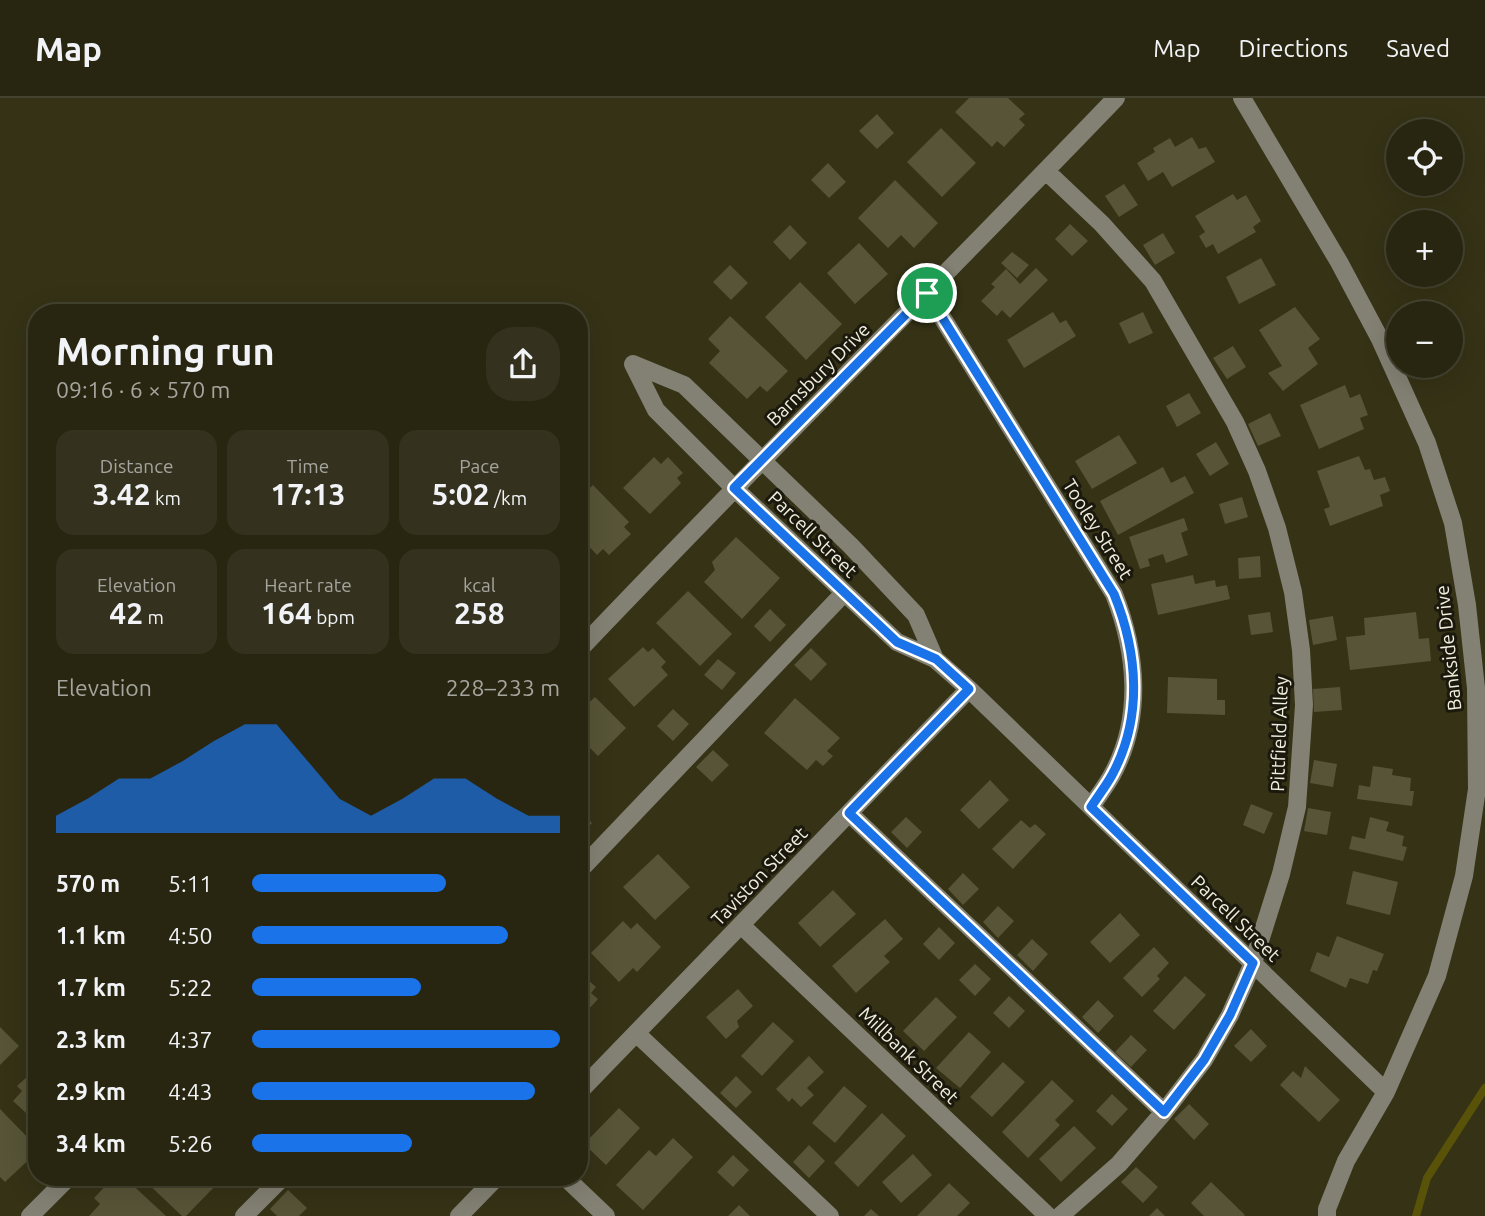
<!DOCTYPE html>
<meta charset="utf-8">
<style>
:root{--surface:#282610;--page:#34321e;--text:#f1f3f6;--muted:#a5a59f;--line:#444330;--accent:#1a73e8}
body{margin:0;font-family:Ubuntu,sans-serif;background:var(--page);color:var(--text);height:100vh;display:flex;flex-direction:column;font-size:26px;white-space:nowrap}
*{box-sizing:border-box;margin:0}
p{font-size:23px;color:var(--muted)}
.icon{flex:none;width:38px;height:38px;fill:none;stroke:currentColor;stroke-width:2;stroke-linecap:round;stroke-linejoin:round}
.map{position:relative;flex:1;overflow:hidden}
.drawer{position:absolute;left:28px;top:206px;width:560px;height:882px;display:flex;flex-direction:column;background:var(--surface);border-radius:28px;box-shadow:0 7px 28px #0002,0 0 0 2px var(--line)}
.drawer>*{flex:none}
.tools{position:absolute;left:1386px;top:21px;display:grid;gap:14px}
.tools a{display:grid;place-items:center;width:77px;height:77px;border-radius:50%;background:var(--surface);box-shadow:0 7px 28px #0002,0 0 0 2px var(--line);font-size:35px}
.pin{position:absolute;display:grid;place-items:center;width:60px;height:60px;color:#fff;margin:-30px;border:4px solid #fff;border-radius:50%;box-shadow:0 2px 7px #0007}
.round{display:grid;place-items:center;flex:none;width:74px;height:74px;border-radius:28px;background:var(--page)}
.head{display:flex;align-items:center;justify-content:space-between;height:119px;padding:0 28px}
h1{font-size:38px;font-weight:700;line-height:52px}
.stats{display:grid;grid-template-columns:repeat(3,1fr);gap:10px;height:119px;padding:7px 28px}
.stats div{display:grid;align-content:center;border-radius:18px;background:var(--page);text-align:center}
.stats b{font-size:30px;font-weight:700}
.stats small{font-size:19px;font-weight:400}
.stats p{font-size:19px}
.chart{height:196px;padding:14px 28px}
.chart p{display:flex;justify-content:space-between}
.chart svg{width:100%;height:126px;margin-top:7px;fill:var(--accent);opacity:.7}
ul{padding:0 28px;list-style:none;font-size:23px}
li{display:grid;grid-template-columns:112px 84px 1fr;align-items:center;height:52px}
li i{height:18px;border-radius:9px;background:var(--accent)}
header{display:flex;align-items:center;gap:42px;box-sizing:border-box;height:98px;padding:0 35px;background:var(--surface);border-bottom:2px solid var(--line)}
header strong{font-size:33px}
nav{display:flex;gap:38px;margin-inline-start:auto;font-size:24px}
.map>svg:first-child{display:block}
</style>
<header>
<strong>Map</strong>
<nav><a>Map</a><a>Directions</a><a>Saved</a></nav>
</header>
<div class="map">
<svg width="1485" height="1118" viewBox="0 0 1485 1118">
<rect width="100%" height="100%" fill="#353216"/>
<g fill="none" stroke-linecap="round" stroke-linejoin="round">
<path stroke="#595209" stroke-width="8" d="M1416 1118 1427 1080 1485 990"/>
</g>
<path fill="#575437" d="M969 0H1008L1025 16 1019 21 1025 27 1004 49 997 43 992 49 955 14Z
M877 16 894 35 877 51 859 33Z
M941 30 976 65 942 99 907 64Z
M1192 39 1199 51 1206 49 1215 64 1172 89 1163 74 1148 83 1137 65 1155 54 1153 50 1170 40 1175 49Z
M828 65 846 84 829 100 811 82Z
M895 82 938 125 914 150 901 137 888 150 858 120Z
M1124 86 1138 107 1119 119 1105 98Z
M1233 96 1237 102 1246 97 1261 123 1253 129 1256 134 1218 156 1213 146 1206 150 1199 138 1205 134 1195 118Z
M1070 126 1088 143 1072 158 1055 141Z
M790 127 807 145 790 162 773 144Z
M1163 135 1175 155 1155 167 1143 147Z
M859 145 888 176 855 206 827 175Z
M1012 154 1029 167 1017 180 1001 165Z
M1261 160 1276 187 1239 206 1226 179Z
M730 167 748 185 731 202 713 184Z
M1036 170 1048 182 1010 220 1002 212 997 218 981 203 995 189 991 186 1006 171 1020 186Z
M800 184 842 226 806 262 765 219Z
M1295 209 1320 241 1308 250 1318 266 1283 293 1268 275 1282 268 1259 232Z
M1053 214 1060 225 1066 222 1076 238 1024 270 1007 242Z
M1143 214 1153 235 1129 246 1119 225Z
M730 218 788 273 767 294 760 288 747 301 709 265 720 253 708 241Z
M1233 248 1246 269 1227 281 1213 260Z
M1345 287 1350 300 1360 296 1368 317 1360 320 1364 331 1319 351 1300 307Z
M1189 295 1201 315 1177 329 1166 308Z
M1270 315 1281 338 1258 348 1248 326Z
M1119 337 1137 365 1092 391 1075 363Z
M1216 344 1229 366 1210 378 1196 356Z
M1359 358 1365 372 1370 371 1374 382 1385 379 1390 393 1380 397 1383 408 1330 428 1324 411 1330 409 1317 373Z
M654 359 661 366 668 359 683 375 677 380 681 385 650 416 623 390Z
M1163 369 1171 385 1185 378 1194 395 1118 437 1100 403Z
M593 387 629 424 624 429 631 436 609 457 603 451 597 457 579 438V400Z
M1242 399 1248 419 1225 426 1219 406Z
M1184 420 1188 432 1181 435 1188 457 1166 465 1163 456 1148 461 1150 468 1140 471 1129 439Z
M736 439 780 480 742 521 704 484 715 472 712 464Z
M1260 458 1261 479 1239 481 1238 460Z
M1193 477 1195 486 1215 482 1216 489 1227 487 1230 501 1158 517 1151 486Z
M688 493 732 536 700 568 656 525Z
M770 511 786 527 770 544 754 528Z
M1270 514 1273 534 1251 537 1248 517Z
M1416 514 1419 541 1429 540 1431 563 1350 572 1346 539 1365 537 1364 520Z
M1333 518 1337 542 1313 547 1309 522Z
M643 549 648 554 653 550 666 564 661 569 668 577 634 609 608 581Z
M811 550 827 566 811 583 794 567Z
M718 561 736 575 722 592 704 577Z
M1168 579 1217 581V602H1225V617L1167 615Z
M1340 589 1342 612 1314 614 1313 591Z
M595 599 626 630 598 658 579 639V614Z
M795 600 840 640 827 653 833 658 823 668 816 662 807 672 764 635Z
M673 611 689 626 673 643 657 628Z
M713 652 729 667 712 684 696 669Z
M1314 662 1337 666 1333 689 1310 685Z
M1373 668 1393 671 1392 677 1411 680 1410 693H1414L1412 708 1357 701 1359 687 1370 689Z
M579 673 587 681 579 689Z
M990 682 1009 702 979 731 960 712Z
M1251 706 1273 715 1264 736 1243 727Z
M1308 710 1331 714 1327 737 1304 733Z
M579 712 592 725 579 738Z
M906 719 922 734 907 750 891 734Z
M1370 719 1389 724 1386 733 1404 738 1402 748 1407 749 1403 763 1349 751 1352 738 1365 741Z
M1021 722 1030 730 1035 726 1046 736 1013 771 992 751Z
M658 756 690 789 655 822 623 789Z
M1353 773 1398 784 1390 817 1346 806Z
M963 775 979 791 963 807 948 791Z
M833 792 856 816 820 849 798 825Z
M998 808 1014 823 998 840 983 824Z
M1120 815 1140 837 1110 865 1090 844Z
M885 821 903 841 884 858 890 864 856 895 832 868Z
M623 823 631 831 637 825 661 849 637 874 633 870 619 884 591 855Z
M939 829 955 845 939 862 923 846Z
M1337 838 1384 856 1377 873 1373 872 1368 886 1350 880 1346 890 1310 873 1317 854 1329 859Z
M1032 841 1048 856 1033 873 1017 857Z
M1154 849 1169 865 1157 878 1160 881 1142 899 1123 880Z
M975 866 991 881 975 898 959 882Z
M579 874 596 889 591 895 598 901 579 922Z
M1185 878 1206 897 1174 932 1153 913Z
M738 891 753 908 737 923 739 929 726 941 706 919Z
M1009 898 1025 913 1009 930 993 915Z
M936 899 957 919 924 953 903 933Z
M1098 902 1114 918 1098 935 1082 919Z
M773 924 794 943 762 978 741 958Z
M0 929 19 948 0 967Z
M1251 931 1267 948 1251 964 1234 948Z
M969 934 991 954 960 990 936 970Z
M1131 937 1147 952 1131 969 1115 954Z
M809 958 824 974 807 990 814 997 801 1009 792 1000 789 1004 776 991Z
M1003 964 1025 984 992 1019 970 999Z
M1305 968 1340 1002 1319 1024 1280 987 1293 973 1301 980Z
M29 977 33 981 37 977V1025L13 1003 22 993 17 988Z
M736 978 752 994 736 1010 720 995Z
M1052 982 1074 1003 1055 1022 1060 1027 1028 1060 1002 1034Z
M844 988 867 1008 835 1045 812 1025Z
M1112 996 1128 1011 1112 1028 1096 1013Z
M1189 1006 1209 1026 1194 1042 1174 1021Z
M619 1010 640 1030 606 1067 584 1046Z
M0 1011 37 1049V1054L5 1084 0 1079Z
M882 1015 906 1038 858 1089 834 1065Z
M1074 1028 1096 1050 1061 1084 1039 1061Z
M673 1040 693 1059 643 1112 616 1087 649 1052 656 1058Z
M809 1047 825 1063 809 1080 793 1064Z
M913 1056 932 1077 901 1105 882 1084Z
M733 1057 749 1072 733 1089 717 1074Z
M1136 1069 1158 1089 1143 1105 1121 1084Z
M125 1080 166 1118H89L100 1106 94 1100 112 1081 119 1087Z
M142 1080H214L219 1084 186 1118H182Z
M1211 1084 1245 1117 1244 1118H1204L1191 1105Z
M949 1085 970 1105 957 1118H917Z
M288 1092 307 1110 299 1118H277L270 1111Z
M739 1107 750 1118H728Z
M1157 1110 1165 1118H1149Z
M871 1111 879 1118H864Z"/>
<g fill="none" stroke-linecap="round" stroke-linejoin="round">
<path stroke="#828173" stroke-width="18" d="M1242 0 1339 164 1380 241 1427 345 1453 425 1467 507 1476 590 1477 691 1464 778 1437 878 1386 994 1346 1063 1327 1111V1118
M1046 73 1102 126 1153 183 1235 324 1257 373 1277 430 1293 494 1301 552 1304 607 1297 709 1281 776 1253 865 1230 917 1204 962 1164 1014 1119 1066 1060 1118
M927 195 1114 496C1137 555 1143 620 1112 677 1106 688 1098 698 1091 709
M633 266 684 287 851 448 916 517 935 561 897 544 734 390 656 312Z
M579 552C756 366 938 185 1116 0
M935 561 969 591 1386 994
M849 715 1164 1014
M579 773 844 495
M741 827 1048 1118
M636 935 830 1118
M579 994 969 591
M566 1080 606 1118
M30 1118 68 1080
M244 1118 282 1080
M459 1118 496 1080"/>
</g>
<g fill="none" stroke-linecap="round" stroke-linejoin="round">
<g stroke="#fff" stroke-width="14">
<path id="route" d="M927 195 1114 496C1138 555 1143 620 1112 677 1106 688 1098 698 1091 709L1253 865 1230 917 1204 962 1164 1014 849 715 969 591 936 561 897 544 734 390Z"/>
</g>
<use href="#route" stroke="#1a73e8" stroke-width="9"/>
</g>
<g text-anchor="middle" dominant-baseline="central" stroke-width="6" stroke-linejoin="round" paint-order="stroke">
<g font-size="19" fill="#f0efde" stroke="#1b190d">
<text transform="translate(818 276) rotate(-45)">Barnsbury Drive</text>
<text transform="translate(1098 431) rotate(58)">Tooley Street</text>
<text transform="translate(813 436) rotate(44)">Parcell Street</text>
<text transform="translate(1448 550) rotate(-96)">Bankside Drive</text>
<text transform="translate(1279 636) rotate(-88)">Pittfield Alley</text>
<text transform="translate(759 778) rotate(-46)">Taviston Street</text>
<text transform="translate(1236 820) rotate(44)">Parcell Street</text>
<text transform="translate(909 957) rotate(44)">Millbank Street</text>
</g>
</g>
</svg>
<div class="tools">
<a><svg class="icon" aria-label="locate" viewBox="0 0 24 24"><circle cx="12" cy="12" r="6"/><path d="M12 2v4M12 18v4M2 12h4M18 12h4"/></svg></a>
<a>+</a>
<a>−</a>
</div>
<div class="pin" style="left:927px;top:195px;background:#1e9e55"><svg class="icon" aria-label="arrive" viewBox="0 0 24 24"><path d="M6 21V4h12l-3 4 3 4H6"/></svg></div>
<section class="drawer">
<div class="head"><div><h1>Morning run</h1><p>09:16 · 6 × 570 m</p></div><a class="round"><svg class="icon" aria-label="share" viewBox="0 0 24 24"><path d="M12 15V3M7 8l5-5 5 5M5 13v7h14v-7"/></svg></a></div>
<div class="stats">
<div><p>Distance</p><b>3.42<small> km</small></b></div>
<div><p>Time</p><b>17:13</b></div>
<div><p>Pace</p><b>5:02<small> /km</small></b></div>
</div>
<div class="stats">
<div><p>Elevation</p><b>42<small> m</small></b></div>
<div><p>Heart rate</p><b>164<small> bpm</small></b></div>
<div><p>kcal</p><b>258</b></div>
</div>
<div class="chart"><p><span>Elevation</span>228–233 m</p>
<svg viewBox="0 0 160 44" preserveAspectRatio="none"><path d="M0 44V38L10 32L20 25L30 25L40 19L50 12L60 6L70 6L80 19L90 32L100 38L110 32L120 25L130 25L140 32L150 38L160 38V44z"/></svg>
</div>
<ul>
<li><b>570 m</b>5:11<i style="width:63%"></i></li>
<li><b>1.1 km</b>4:50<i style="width:83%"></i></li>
<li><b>1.7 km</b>5:22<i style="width:55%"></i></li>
<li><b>2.3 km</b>4:37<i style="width:100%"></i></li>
<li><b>2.9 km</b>4:43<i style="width:92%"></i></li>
<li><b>3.4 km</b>5:26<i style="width:52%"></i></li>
</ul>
</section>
</div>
